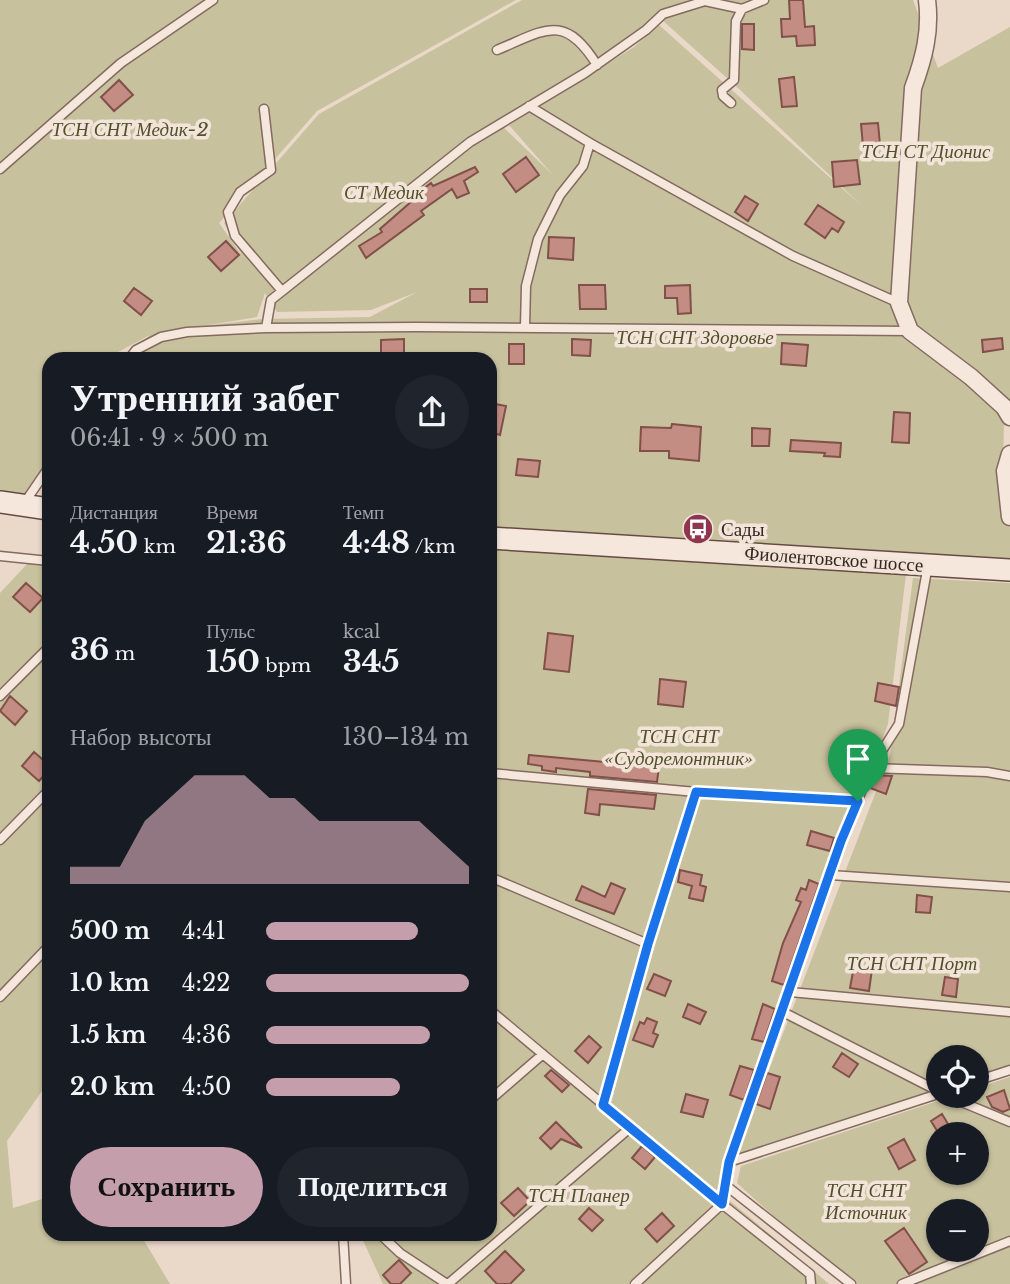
<!DOCTYPE html>
<html lang="ru">
<meta charset="utf-8">
<style>
:root{--surface:#171b24;--page:#20242c;--text:#f1f3f6;--muted:#9ea1a6;--accent:#c49eaa}
body{margin:0;font-family:"Libre Baskerville",serif;background:var(--page);color:var(--text);height:100vh;display:flex;flex-direction:column;font-size:26px;white-space:nowrap}
*{box-sizing:border-box;margin:0}
p{font-size:23px;color:var(--muted)}
.icon{flex:none;width:38px;height:38px;fill:none;stroke:currentColor;stroke-width:2;stroke-linecap:round;stroke-linejoin:round}
.map{position:relative;flex:1;overflow:hidden}
.sheet{position:absolute;left:42px;top:352px;width:455px;height:889px;display:flex;flex-direction:column;background:var(--surface);border-radius:21px;box-shadow:0 2px 5px #0004}
.sheet>*{flex:none}
.controls{position:absolute;left:926px;top:1045px;display:grid;gap:14px}
.controls a{display:grid;place-items:center;width:63px;height:63px;border-radius:50%;background:var(--surface);box-shadow:0 2px 5px #0004;font-size:35px}
.pin{position:absolute;display:grid;place-items:center;width:60px;height:60px;color:#fff;margin:-72px -30px;border-radius:50% 50% 50% 0;rotate:-45deg;box-shadow:0 0 7px #0007}
.pin .icon{rotate:45deg}
.round{display:grid;place-items:center;flex:none;width:74px;height:74px;border-radius:37px;background:var(--page)}
.headline{display:flex;align-items:center;justify-content:space-between;height:119px;padding:0 28px}
h1{font-size:38px;font-weight:800;line-height:52px}
.figures{display:grid;grid-template-columns:repeat(3,1fr);gap:10px;height:119px;padding:7px 28px}
.figures div{display:grid;align-content:center}
.figures b{font-size:30px;font-weight:800}
.figures small{font-size:19px;font-weight:400}
.figures p{font-size:19px}
.chart{height:196px;padding:14px 28px}
.chart p{display:flex;justify-content:space-between}
.chart svg{width:100%;height:126px;margin-top:7px;fill:var(--accent);opacity:.7}
.button{display:flex;gap:14px;margin-top:auto;padding:14px 28px}
.button a{flex:1;height:80px;border-radius:42px;background:var(--accent);color:#111;font-size:28px;font-weight:800;line-height:80px;text-align:center}
.button a+a{background:var(--page);color:var(--text)}
ul{padding:0 28px;list-style:none;font-size:23px}
li{display:grid;grid-template-columns:112px 84px 1fr;align-items:center;height:52px}
li i{height:18px;border-radius:9px;background:var(--accent)}
.map>svg:first-child{display:block}
</style>
<div class="map">
<svg width="1010" height="1284" viewBox="0 0 1010 1284">
<rect width="100%" height="100%" fill="#ead8c9"/>
<path fill="#c7c19e" fill-rule="evenodd" d="M0 0H516L317 111 219 223 243 257 224 223 319 114 522 0H913L938 68 1010 27V405L915 325 905 301 893 257 896 316 979 393 1004 421 1002 512 1010 528V564L725 540 490 527V359H122L150 335 118 352 114 359H49V463L25 499 0 493ZM662 20 737 87 863 207 659 25 634 47 509 125 553 175 503 127ZM417 292 370 317 263 319 203 326 257 317 265 293 277 312 371 310Z
M490 545 906 574 888 724 717 1190 829 1284H383L360 1234H490V1017L687 1165 490 1012Z
M28 563 49 566V1081L7 1141 13 1208 49 1197V1234H140L170 1284H0V593Z
M913 578 1010 583V1069L977 1080 976 1057H938V1092L736 1156 890 755Z
M1010 1077V1284H848L737 1183 741 1166 953 1096H976L977 1088ZM938 1134H976V1172H938ZM938 1211H976V1250H938Z"/>
<path fill="#c48d83" stroke="#815048" stroke-width="2" d="M789 0H803L805 27 814 26 815 45 797 46 796 36 782 37 781 19H790Z
M742 24H754V50L742 49Z
M794 77 797 106 782 107 779 79Z
M119 80 133 95 114 111 101 97Z
M878 123 880 145 863 146 861 124Z
M526 157 539 175 516 192 503 174Z
M857 160 860 184 834 187 832 162Z
M475 167 478 172 464 181 469 193 457 198 452 189 421 211 424 215 366 258 359 246 382 232 380 229 420 194 419 192 431 183 433 186Z
M745 196 758 204 748 221 735 212Z
M818 205 844 222 838 232 832 228 825 238 805 224Z
M549 237 574 238 573 260 548 258Z
M226 241 239 255 221 271 208 257Z
M579 285H605L606 309H580Z
M690 285 691 313 678 314 677 298H665V286Z
M134 288 152 301 141 315 124 301Z
M470 289H487V302H470Z
M1002 338 1003 349 983 352 982 340Z
M404 339V359H381V340Z
M572 339 591 340 590 356 572 355Z
M782 343 808 345 806 366 781 364Z
M509 344H524V364H509Z
M490 403 506 406 500 435 490 432Z
M894 412 910 413 909 443 892 442Z
M672 424 701 427 699 461 669 458V451H640L641 427 671 428Z
M752 428 770 429 769 446H752Z
M791 440 841 443 840 457 824 456 825 453 790 451Z
M518 459 540 461 538 477 516 475Z
M26 583 43 598 30 612 13 597Z
M548 633 573 636 569 672 544 669Z
M660 679 686 682 683 707 658 704Z
M878 683 899 687 896 706 875 701Z
M10 696 27 711 15 725 0 711Z
M34 752 49 765V770L39 781 22 766Z
M529 755 659 767 657 782 590 776V772L556 768V772L542 770V766L528 764Z
M875 775 892 776 886 794 870 788Z
M588 789 656 795 654 809 600 804 599 815 585 813Z
M811 831 834 838 830 851 807 845Z
M680 870 702 875 700 885 706 887 703 901 689 898 692 886 678 882Z
M809 880 819 884 784 985 772 981 783 943 801 902 796 900 801 888 806 890Z
M611 883 625 889 614 914 576 900 582 886 605 897Z
M917 895 932 897 930 913 916 912Z
M854 966 872 969 869 991 850 988Z
M654 974 671 981 665 996 647 989Z
M945 977 958 979 956 997 942 995Z
M688 1004 706 1012 700 1024 683 1017Z
M763 1004 775 1009 764 1042 752 1039Z
M647 1018 657 1022 653 1033 658 1035 653 1047 633 1040 640 1022 644 1024Z
M589 1036 601 1047 588 1063 575 1051Z
M842 1053 858 1064 849 1077 833 1067Z
M740 1066 754 1070 744 1100 730 1095Z
M551 1070 569 1085 562 1092 545 1076Z
M767 1073 780 1077 770 1109 756 1104Z
M1004 1090 1010 1109 1003 1112 992 1107 987 1097Z
M686 1094 708 1100 703 1117 681 1112Z
M942 1114 954 1134H939L931 1121Z
M556 1122 582 1148 561 1139 551 1149 540 1138Z
M904 1139 915 1160 899 1169 888 1148Z
M642 1146 655 1157 645 1169 632 1158Z
M518 1188 530 1201 514 1216 501 1203Z
M589 1208 603 1220 592 1231 579 1219Z
M662 1213 674 1226 657 1242 645 1229Z
M904 1228 927 1262 909 1274 885 1241Z
M505 1251 524 1270 510 1284H497L485 1271Z
M399 1260 411 1273 400 1284H391L383 1275Z"/>
<g fill="none" stroke-linecap="round" stroke-linejoin="round">
<g stroke="#846a60" stroke-width="11">
<path id="service" d="M497 50C545 30 564 12 597 65
M731 103 723 96 722 90 734 80 736 21 742 9
M529 106 590 143
M264 109 271 170 240 192 228 212 235 236 282 291
M0 169 121 63 213 0
M525 327 526 286 538 239 560 195 583 166 590 143 793 256 899 303
M266 328 271 300 470 142 585 73 646 30 663 14 705 1 742 9 764 0
M129 359 136 350 161 337 187 332 266 328 417 327 910 331
M23 505 49 467
M0 556 49 561
M0 696 49 647
M871 768 987 772 1010 776
M490 773 696 792 858 801
M0 840 49 790
M830 875 1010 887
M490 877 648 944
M790 992 1010 1012
M0 997 49 946
M490 1010 722 1204 810 1274 811 1284
M783 1012 938 1091
M976 1081 1010 1070
M947 1096 1010 1122
M490 1100 543 1054
M603 1105 648 944 696 792
M729 1162 938 1094
M724 1184 851 1284
M343 1234 346 1284
M380 1234 400 1253 447 1284
M448 1284 631 1127
M635 1284 722 1204 729 1162 841 841 871 768 899 724 928 565
M902 1284 1010 1241"/>
</g>
<g stroke="#846a60" stroke-width="19">
<path id="minor" d="M927 0C931 31 924 58 913 88L899 303 910 331 971 377 1004 407 1010 417
M1010 454 1005 471 1010 517"/>
</g>
<g stroke="#664b43" stroke-width="24">
<path id="secondary" d="M0 502 49 509
M490 538 1010 570"/>
</g>
<use href="#service" stroke="#f5e7dc" stroke-width="8"/>
<use href="#minor" stroke="#f5e7dc" stroke-width="16"/>
<use href="#secondary" stroke="#f5e7dc" stroke-width="21"/>
</g>
<g fill="none" stroke-linecap="round" stroke-linejoin="round">
<g stroke="#fff" stroke-width="14">
<path id="route" d="M696 792 858 801 841 841 729 1162 722 1204 603 1105 648 944Z"/>
</g>
<use href="#route" stroke="#1a73e8" stroke-width="9"/>
</g>
<defs>
<g id="bus-disc" transform="scale(1.575)"><circle r="9.5" fill="#8d364d" stroke="#f2e4d8"/><path d="M-5-6H5V4H4V6H2V4H-2V6H-4V4H-5ZM-3.5-4V0h7V-4ZM-3.5 1.2v1.5H-2V1.2ZM2 1.2v1.5H3.5V1.2Z" fill="#fff"/></g>
</defs>
<g fill-rule="evenodd">
<use href="#bus-disc" x="698" y="529"/>
</g>
<g text-anchor="middle" dominant-baseline="central" stroke-width="7" stroke-linejoin="round" paint-order="stroke">
<g font-size="19" font-style="italic" fill="#51502a" stroke="#f2e4d8">
<text x="130" y="129">ТСН СНТ Медик-2</text>
<text x="926" y="151">ТСН СТ Дионис</text>
<text x="384" y="192">СТ Медик</text>
<text x="695" y="337">ТСН СНТ Здоровье</text>
<text x="679" y="736">ТСН СНТ<tspan x="679" dy="22">«Судоремонтник»</tspan></text>
<text x="912" y="963">ТСН СНТ Порт</text>
<text x="866" y="1190">ТСН СНТ<tspan x="866" dy="22">Источник</tspan></text>
<text x="579" y="1195">ТСН Планер</text>
</g>
<g font-size="19" fill="#372622" stroke="#f2e4d8" text-anchor="start">
<text x="721" y="529">Сады</text>
</g>
<g font-size="19" fill="#372622" stroke="#f2e4d8">
<text transform="translate(834 559) rotate(4)">Фиолентовское шоссе</text>
</g>
</g>
</svg>
<div class="controls">
<a><svg class="icon" aria-label="locate" viewBox="0 0 24 24"><circle cx="12" cy="12" r="6"/><path d="M12 2v4M12 18v4M2 12h4M18 12h4"/></svg></a>
<a>+</a>
<a>−</a>
</div>
<div class="pin" style="left:858px;top:801px;background:#1e9e55"><svg class="icon" aria-label="arrive" viewBox="0 0 24 24"><path d="M6 21V4h12l-3 4 3 4H6"/></svg></div>
<section class="sheet">
<div class="headline"><div><h1>Утренний забег</h1><p>06:41 · 9 × 500 m</p></div><a class="round"><svg class="icon" aria-label="share" viewBox="0 0 24 24"><path d="M12 15V3M7 8l5-5 5 5M5 13v7h14v-7"/></svg></a></div>
<div class="figures">
<div><p>Дистанция</p><b>4.50<small> km</small></b></div>
<div><p>Время</p><b>21:36</b></div>
<div><p>Темп</p><b>4:48<small> /km</small></b></div>
</div>
<div class="figures">
<div><b>36<small> m</small></b></div>
<div><p>Пульс</p><b>150<small> bpm</small></b></div>
<div><p>kcal</p><b>345</b></div>
</div>
<div class="chart"><p><span>Набор высоты</span>130–134 m</p>
<svg viewBox="0 0 160 44" preserveAspectRatio="none"><path d="M0 44V38L10 38L20 38L30 22L40 14L50 6L60 6L70 6L80 14L90 14L100 22L110 22L120 22L130 22L140 22L150 30L160 38V44z"/></svg>
</div>
<ul>
<li><b>500 m</b>4:41<i style="width:75%"></i></li>
<li><b>1.0 km</b>4:22<i style="width:100%"></i></li>
<li><b>1.5 km</b>4:36<i style="width:81%"></i></li>
<li><b>2.0 km</b>4:50<i style="width:66%"></i></li>
</ul>
<div class="button"><a>Сохранить</a><a>Поделиться</a></div>
</section>
</div>
